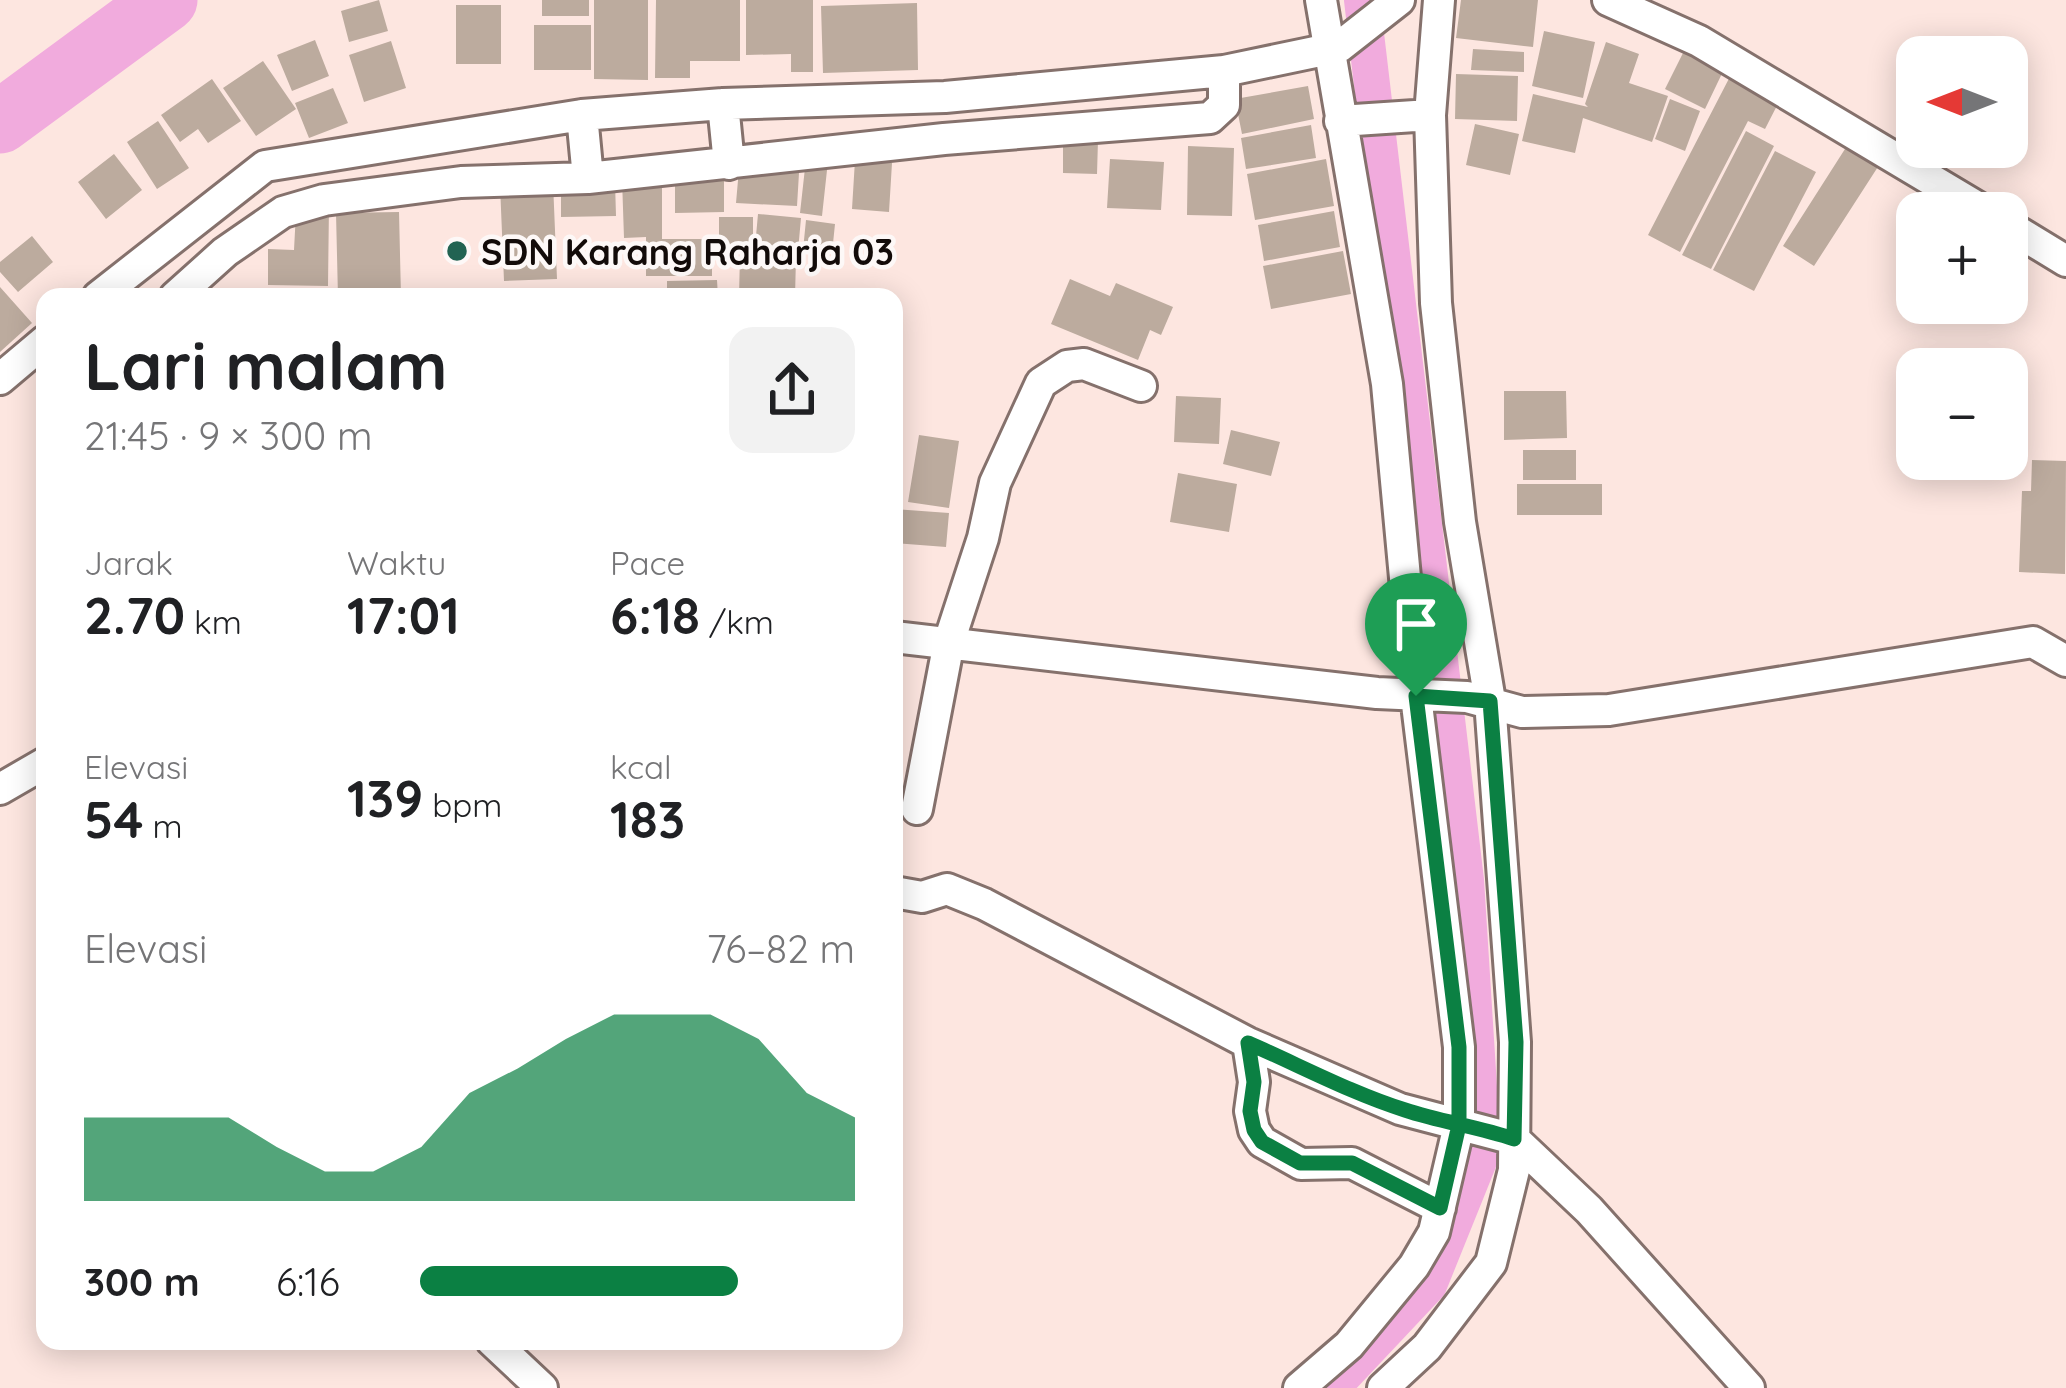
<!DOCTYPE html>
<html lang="id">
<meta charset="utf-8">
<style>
:root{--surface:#fff;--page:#f2f2f2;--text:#202124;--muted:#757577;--accent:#0b8043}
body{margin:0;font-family:Quicksand,sans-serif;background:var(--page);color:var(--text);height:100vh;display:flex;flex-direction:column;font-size:45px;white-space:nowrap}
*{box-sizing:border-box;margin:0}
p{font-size:39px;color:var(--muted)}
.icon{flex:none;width:66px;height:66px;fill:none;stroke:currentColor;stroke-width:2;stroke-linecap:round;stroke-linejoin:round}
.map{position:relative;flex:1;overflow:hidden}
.sheet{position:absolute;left:36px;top:288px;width:867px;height:1062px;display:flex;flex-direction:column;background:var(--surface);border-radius:24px;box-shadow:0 6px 30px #0003}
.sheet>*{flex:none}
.needle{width:78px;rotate:270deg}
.controls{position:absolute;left:1896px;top:36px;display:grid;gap:24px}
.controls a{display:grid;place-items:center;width:132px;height:132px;border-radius:24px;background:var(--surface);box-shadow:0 6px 30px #0003;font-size:60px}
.pin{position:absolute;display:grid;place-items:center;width:102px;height:102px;color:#fff;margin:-123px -51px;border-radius:50% 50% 50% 0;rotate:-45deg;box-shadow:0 0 12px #0007}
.pin .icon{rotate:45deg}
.round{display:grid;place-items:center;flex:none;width:126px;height:126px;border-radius:24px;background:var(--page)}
.summary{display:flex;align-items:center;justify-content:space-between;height:204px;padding:0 48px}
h1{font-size:66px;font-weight:700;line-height:90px}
.metrics{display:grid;grid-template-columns:repeat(3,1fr);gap:18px;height:204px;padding:12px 48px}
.metrics div{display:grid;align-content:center}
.metrics b{font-size:51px;font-weight:700}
.metrics small{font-size:33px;font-weight:400}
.metrics p{font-size:33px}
.chart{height:336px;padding:24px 48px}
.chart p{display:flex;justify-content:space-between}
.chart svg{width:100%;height:216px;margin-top:12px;fill:var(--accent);opacity:.7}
ul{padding:0 48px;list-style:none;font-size:39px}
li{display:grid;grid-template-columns:192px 144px 1fr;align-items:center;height:90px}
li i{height:30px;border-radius:15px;background:var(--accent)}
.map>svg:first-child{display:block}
</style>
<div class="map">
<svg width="2066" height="1388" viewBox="0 0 2066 1388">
<rect width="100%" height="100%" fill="#fde6e0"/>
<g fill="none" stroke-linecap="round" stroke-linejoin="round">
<path stroke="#f1abdd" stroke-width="36" d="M1332 1388 1429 1285 1483 1151 1466 880 1362 0"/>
<path stroke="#f1abdd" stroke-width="63" d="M0 122 166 0"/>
</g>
<path fill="#bcab9e" d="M379 0 388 31 349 42 341 11Z
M542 0H589V16H542Z
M594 0H648V80L594 79Z
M656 0H740V61H690V78H655Z
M746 0H813V72H791V54L746 55Z
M1461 0H1538L1533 47 1456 38Z
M917 3 918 70 823 73 821 6Z
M456 5H501V64H456Z
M534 25H591V70H534Z
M1544 31 1595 42 1583 98 1532 86Z
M315 40 329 76 292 91 277 55Z
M391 41 406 88 364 102 349 55Z
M1689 41 1728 61 1705 109 1665 89Z
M1606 42 1639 54 1629 83 1668 96 1652 142 1583 118 1575 153 1522 141 1533 94 1588 107 1585 104Z
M1473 49 1524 52V72L1471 70Z
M263 61 296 109 256 136 223 88Z
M1736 65 1785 90 1765 129 1748 121 1680 252 1648 235Z
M1456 74 1518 76 1517 121 1455 119Z
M212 79 241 121 208 143 198 129 180 142 161 115Z
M1308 86 1314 119 1242 134 1235 99Z
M333 88 348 123 309 138 295 103Z
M1670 99 1700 111 1685 151 1655 139Z
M158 121 189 168 157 189 127 142Z
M1475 124 1519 134 1510 175 1466 165Z
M1311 125 1316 158 1246 169 1241 138Z
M1746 131 1774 146 1711 269 1682 255Z
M1852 138 1883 159 1814 266 1783 246Z
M1063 139 1098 140 1097 174 1063 173Z
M1188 146 1234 148 1232 216 1187 215Z
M1775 151 1816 172 1754 291 1713 270Z
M114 154 142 190 106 219 78 182Z
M806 159 828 161 822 216 800 213Z
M1110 159 1164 162 1161 210 1107 208Z
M1326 159 1334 206 1255 220 1247 174Z
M855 160 892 163 889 212 852 209Z
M739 169 799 173 797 206 736 203Z
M675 172H724V212L675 213Z
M622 179H662V239H712V276H646V237L624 238Z
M553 182 557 279 504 281 500 185Z
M561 182H615L616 216 561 217Z
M329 205 328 286 268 285V249L294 250 296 212Z
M1334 211 1340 247 1264 261 1258 225Z
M399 212 401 297H338L336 213Z
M758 214 801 218 798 251 755 247Z
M719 217H753V256L796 257 795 297H739L740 254H719Z
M806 220 835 224 832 253 803 250Z
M32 236 53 262 18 292 0 272V262Z
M1343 251 1351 294 1271 309 1263 266Z
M1070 279 1110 296 1116 283 1173 307 1161 335 1150 330 1138 360 1051 324Z
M717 280 718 297H667V281Z
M0 287 32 323 0 352Z
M564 291V297H407V292Z
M1504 391H1566L1567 438 1504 440Z
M1176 396 1221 398 1219 444 1174 442Z
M1231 430 1280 442 1271 476 1223 464Z
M919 435 959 441 949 508 908 502Z
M1523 450H1576V480H1523Z
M2032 460 2066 461 2065 574 2019 572 2022 491H2031Z
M1178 473 1237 484 1229 532 1170 522Z
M1517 484H1602V515H1517Z
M894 509 949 513 946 547 894 543Z"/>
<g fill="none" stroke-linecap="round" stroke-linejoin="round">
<g stroke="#85716c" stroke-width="36">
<path id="street" d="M1608 0 1699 41 1987 213
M723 104 729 164
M582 115 588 178
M1340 121 1430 115
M2007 225 2066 261
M98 297 265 166 582 115 723 104 945 97 1224 71 1339 47 1399 0
M175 297 225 252 283 212 324 200 461 182 588 178 944 139 1210 118 1224 105V71
M0 379 45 341
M894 637 1377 693 1467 697 1522 712 1609 710 2033 642 2066 661
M0 789 45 763
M917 809 949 642 983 538 995 483 1041 383 1067 366 1084 364 1141 386
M894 892 922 897 947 889 984 904 1248 1043 1400 1109 1514 1139 1589 1210 1749 1388
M1248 1043 1254 1082 1250 1111 1254 1130 1262 1142 1301 1164 1352 1163 1440 1208
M492 1341 542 1388
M1299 1388 1349 1345 1414 1266 1434 1232 1459 1125V1047L1416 696 1387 384 1321 0
M1383 1388 1427 1347 1491 1263 1514 1170 1515 1042 1490 701 1460 522 1436 303 1430 115 1439 0"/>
</g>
<use href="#street" stroke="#fff" stroke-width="30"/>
</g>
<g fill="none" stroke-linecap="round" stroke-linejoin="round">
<g stroke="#fff" stroke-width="24">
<path id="route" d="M1416 696 1459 1047V1125L1440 1208 1352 1163H1300L1262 1142 1254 1130 1250 1111 1254 1082 1248 1043C1299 1065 1351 1093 1405 1110 1441 1122 1479 1127 1514 1139L1516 1042 1490 701 1416 696"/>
</g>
<use href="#route" stroke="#0b8043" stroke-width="15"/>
</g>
<circle fill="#226352" stroke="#fdf8f7" stroke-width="4.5" cx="457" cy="251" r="12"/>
<g text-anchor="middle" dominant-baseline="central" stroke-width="9" stroke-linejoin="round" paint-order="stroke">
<g font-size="36" font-weight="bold" fill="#120b09" stroke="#fdf8f7" text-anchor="start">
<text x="481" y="251">SDN Karang Raharja 03</text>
</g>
</g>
</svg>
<div class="controls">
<a><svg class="needle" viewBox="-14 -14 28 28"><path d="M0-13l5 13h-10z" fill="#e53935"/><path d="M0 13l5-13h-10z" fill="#757577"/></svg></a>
<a>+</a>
<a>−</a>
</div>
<div class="pin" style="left:1416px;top:696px;background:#1e9e55"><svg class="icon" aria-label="arrive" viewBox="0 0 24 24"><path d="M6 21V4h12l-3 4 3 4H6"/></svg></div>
<section class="sheet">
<div class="summary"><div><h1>Lari malam</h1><p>21:45 · 9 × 300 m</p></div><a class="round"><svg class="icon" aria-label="share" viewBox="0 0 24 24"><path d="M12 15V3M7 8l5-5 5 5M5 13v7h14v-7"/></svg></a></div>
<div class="metrics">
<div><p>Jarak</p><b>2.70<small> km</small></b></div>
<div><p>Waktu</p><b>17:01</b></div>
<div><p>Pace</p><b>6:18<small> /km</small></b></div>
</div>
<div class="metrics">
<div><p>Elevasi</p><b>54<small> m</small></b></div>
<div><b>139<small> bpm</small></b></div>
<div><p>kcal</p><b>183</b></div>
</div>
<div class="chart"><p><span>Elevasi</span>76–82 m</p>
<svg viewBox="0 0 160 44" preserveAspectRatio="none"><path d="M0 44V27L10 27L20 27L30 27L40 33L50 38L60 38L70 33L80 22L90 17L100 11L110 6L120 6L130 6L140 11L150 22L160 27V44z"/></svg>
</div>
<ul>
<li><b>300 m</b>6:16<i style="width:73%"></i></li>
</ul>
</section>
</div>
